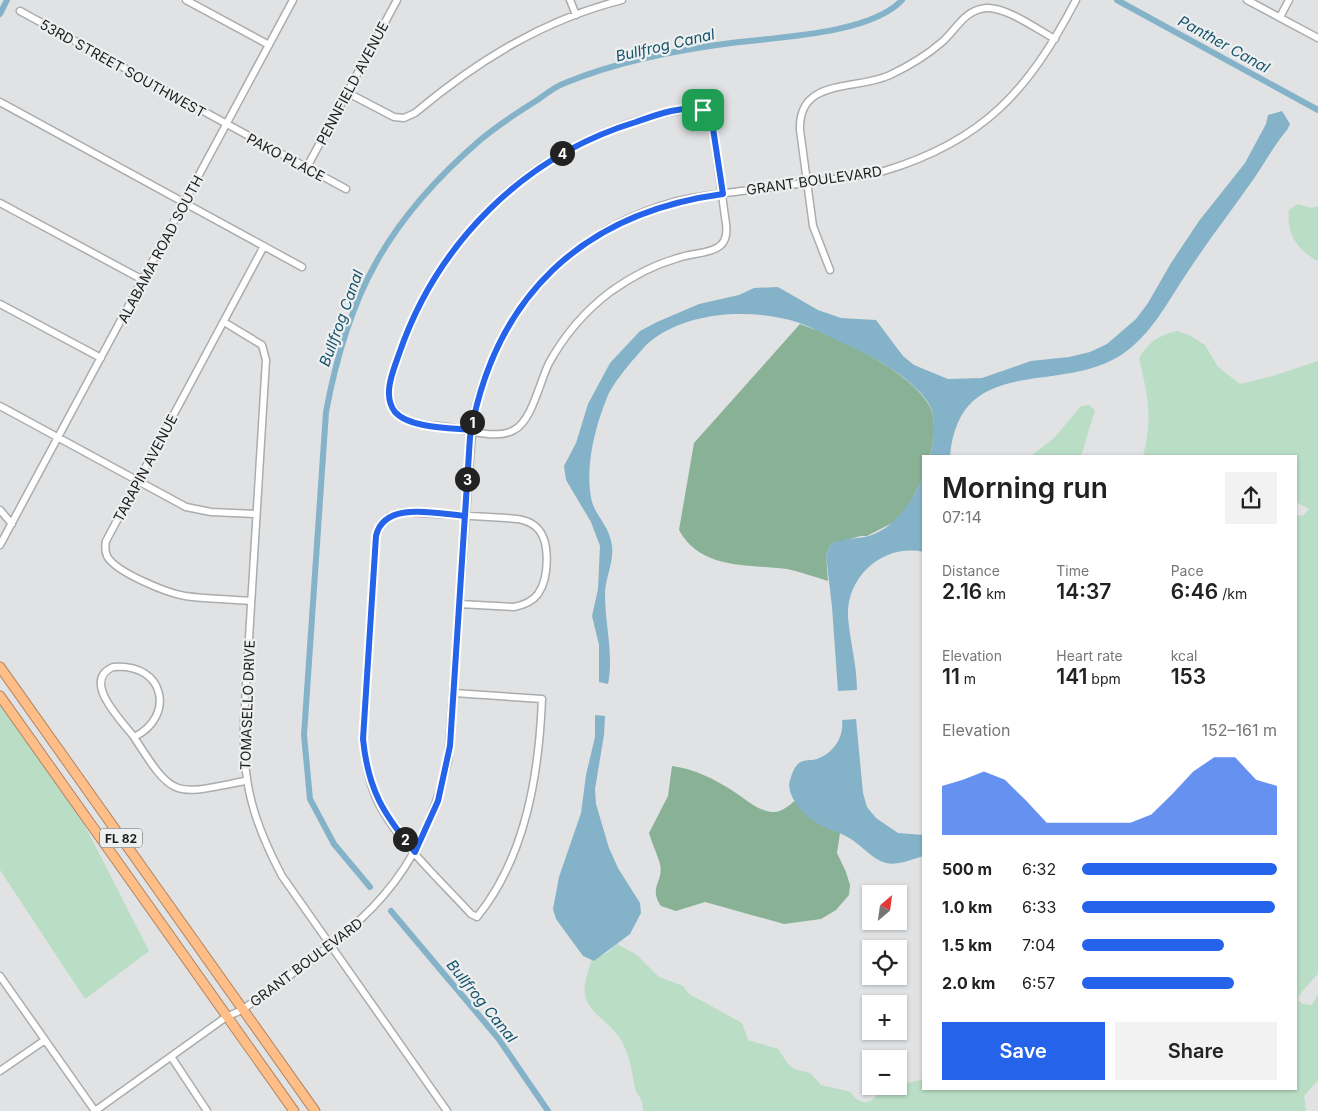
<!DOCTYPE html>
<meta charset="utf-8">
<style>
:root{--surface:#fff;--page:#f2f2f2;--text:#222;--muted:#767676;--accent:#2563eb}
body{margin:0;font-family:Inter,sans-serif;background:var(--page);color:var(--text);height:100vh;display:flex;flex-direction:column;font-size:19px;white-space:nowrap}
*{box-sizing:border-box;margin:0}
p{font-size:16px;color:var(--muted)}
.icon{flex:none;width:28px;height:28px;fill:none;stroke:currentColor;stroke-width:2;stroke-linecap:round;stroke-linejoin:round}
.map{position:relative;flex:1;overflow:hidden}
.side{position:absolute;left:922px;top:455px;width:375px;height:635px;display:flex;flex-direction:column;background:var(--surface);border-radius:0px;box-shadow:0 1px 4px #0004}
.side>*{flex:none}
.needle{width:32px;rotate:29deg}
.controls{position:absolute;left:862px;top:885px;display:grid;gap:10px}
.controls a{display:grid;place-items:center;width:45px;height:45px;border-radius:0px;background:var(--surface);box-shadow:0 1px 4px #0004;font-size:25px}
.pin{position:absolute;display:grid;place-items:center;width:42px;height:42px;color:#fff;margin:-21px;border-radius:10px;box-shadow:0 2px 8px #0006}
.km{position:absolute;width:25px;height:25px;margin:-12px;border-radius:50%;background:#222;color:#fff;font-size:14px;line-height:25px;text-align:center}
.round{display:grid;place-items:center;flex:none;width:52px;height:52px;border-radius:0px;background:var(--page)}
.headline{display:flex;align-items:center;justify-content:space-between;height:85px;padding:0 20px}
h1{font-size:28px;font-weight:600;line-height:38px}
.figures{display:grid;grid-template-columns:repeat(3,1fr);gap:8px;height:85px;padding:5px 20px}
.figures div{display:grid;align-content:center}
.figures b{font-size:21px;font-weight:600}
.figures small{font-size:14px;font-weight:400}
.figures p{font-size:14px}
.chart{height:140px;padding:10px 20px}
.chart p{display:flex;justify-content:space-between}
.chart svg{width:100%;height:90px;margin-top:5px;fill:var(--accent);opacity:.7}
.primary-button{display:flex;gap:10px;margin-top:auto;padding:10px 20px}
.primary-button a{flex:1;height:58px;border-radius:0px;background:var(--accent);color:#fff;font-size:20px;font-weight:600;line-height:58px;text-align:center}
.primary-button a+a{background:var(--page);color:var(--text)}
ul{padding:0 20px;list-style:none;font-size:16px}
li{display:grid;grid-template-columns:80px 60px 1fr;align-items:center;height:38px}
li i{height:12px;border-radius:6px;background:var(--accent)}
.map>svg:first-child{display:block}
</style>
<div class="map">
<svg width="1318" height="1111" viewBox="0 0 1318 1111">
<rect width="100%" height="100%" fill="#e1e2e3"/>
<path fill="#b9ddc5" d="M1298 204 1311 208 1318 206V261C1297 250 1286 234 1289 210Z
M1177 331 1189 335 1205 345 1218 367 1240 384 1273 376 1318 361V974C1313 979 1299 994 1298 999L1302 1004 1312 1005 1318 994V1080L1304 1096 1306 1111H643C643 1095 637 1098 635 1087 631 1067 629 1049 616 1033 607 1021 587 1011 585 994 583 983 589 971 591 961L607 953 617 944 637 955 659 977 683 986 689 994 742 1023 748 1040 778 1049 788 1064 794 1069 810 1073 821 1085 851 1092C858 1106 874 1106 879 1090L924 1079V1089H1296V515L1303 516 1309 509 1296 502V456H1143C1153 416 1148 397 1139 358 1147 343 1161 334 1177 331Z
M1089 405 1095 410 1081 456H1031L1054 438 1081 406Z
M0 702 83 822 149 951 85 999 0 870Z"/>
<path fill="#88b196" d="M800 324C837 337 913 372 930 407 937 421 934 442 930 456H924V477L905 511 894 522 867 536H861L831 544 826 555 828 581C815 577 801 572 787 569 747 564 701 570 679 530L694 443Z
M672 766C695 769 714 779 733 791 746 799 758 812 775 812 782 812 789 805 795 801 808 818 820 825 840 833L837 853 846 872 850 885 849 895 836 910 821 919 784 924 705 902 676 911 661 906C648 887 664 882 660 864 657 854 652 843 649 833L668 796Z"/>
<path fill="#84b3c9" d="M1282 111 1290 124 1287 130C1275 144 1266 161 1255 177 1232 210 1207 242 1185 276 1167 303 1152 333 1124 353 1062 397 960 350 950 456H930C934 442 936 422 931 408 919 381 871 355 845 344 826 336 810 325 790 320 746 309 689 312 652 340 644 346 639 354 632 361 623 372 614 383 608 395 595 427 584 468 592 502 596 516 610 527 612 546 614 563 605 578 605 594 605 625 614 654 608 684L599 682V645L592 616 598 589 600 546 591 522 566 480 564 466 576 443 588 404 610 363 640 331 657 322 699 304 739 295 754 288 778 287 818 310 841 318 876 320 903 356 914 365 948 379 982 378 1031 361 1069 357 1090 352 1107 344 1136 319 1148 303 1171 263 1199 221 1245 163 1266 124 1268 115Z
M924 477V552C884 543 846 576 848 617 850 642 857 665 857 690L838 691 832 607 826 555 831 544C843 538 857 539 869 536 898 526 910 502 924 477Z
M595 715 605 716 604 735 595 789 596 804 609 848 618 868 640 903 641 913 630 934 594 961 583 956 556 919 553 909 559 877 581 813 586 775 595 737Z
M856 719 863 793 867 807 876 818 898 833 924 835V856C912 859 898 866 886 863 872 859 863 847 851 839 842 833 830 830 820 825 806 817 785 797 790 780 792 774 794 767 799 763 805 759 811 761 817 759 834 753 844 737 842 720Z"/>
<g fill="none" stroke-linecap="round" stroke-linejoin="round">
<path stroke="#84b3c9" stroke-width="6" d="M1117 0 1318 110
M0 14 7 0
M370 887 334 844 310 799 304 735 326 412C348 293 388 220 479 141 498 125 518 112 539 99 547 93 556 86 565 83 618 61 682 49 739 42 782 37 872 33 902 0
M391 911 498 1038 548 1111"/>
<g stroke="#abacad" stroke-width="9">
<path id="minor" d="M186 0 269 45
M570 0 576 15
M1247 0 1318 38
M20 11 346 189
M1280 17 1289 0
M348 93 394 117 404 118 415 113C477 61 543 20 622 0
M0 102 302 267
M686 109C698 108 707 110 712 122L726 224C727 231 727 239 721 245 711 254 691 253 678 258 653 265 631 277 610 292 585 311 564 336 549 363 540 381 532 421 514 430 497 440 467 430 448 427 431 425 409 426 397 413 382 398 392 375 398 358 422 286 465 224 526 177 572 142 629 119 686 109Z
M307 167 397 0
M0 203 143 280
M830 270 813 226 800 130C798 77 856 91 890 75 909 66 926 56 942 42 956 30 964 10 986 8 1005 6 1038 30 1055 39
M0 304 101 358
M224 322 262 345 266 360 244 720C242 783 253 821 282 876L447 1111
M0 406 186 507 211 512 255 514
M0 510 12 524
M0 545 293 0
M250 601C228 599 206 599 185 596 167 593 115 572 107 556 105 551 105 546 106 541L264 246
M113 667C165 662 176 717 134 737 121 720 81 681 113 667Z
M454 693 542 699C539 773 526 857 477 917L471 914C441 881 394 838 376 798 368 779 365 759 363 739L376 536 381 524 389 517 403 512 506 518C516 519 528 519 536 527 551 540 549 578 538 594 532 602 524 605 514 607L459 604
M134 737C174 800 174 795 245 781
M0 976 95 1111
M172 1058 207 1111
M0 1071 45 1040
M95 1111 226 1017 242 1010C348 932 415 898 448 761L473 418C497 310 569 230 677 201 698 196 720 194 741 191 789 185 837 180 884 171 984 141 1029 90 1076 0"/>
</g>
<g stroke="#b08663" stroke-width="11">
<path id="highway" d="M0 667 315 1111
M0 696 294 1111"/>
</g>
<use href="#minor" stroke="#fff" stroke-width="6"/>
<use href="#highway" stroke="#ffbe88" stroke-width="9"/>
</g>
<g fill="none" stroke-linecap="round" stroke-linejoin="round">
<g stroke="#fff" stroke-width="10">
<path id="route" d="M703 110 710 116 712 122 723 194C582 213 494 297 470 437L450 746 438 801 415 852C383 814 368 789 363 739L376 536C384 500 438 514 465 516L470 437 471 430C451 428 409 428 395 412 382 396 393 371 399 354 437 243 524 156 636 122 656 115 682 105 703 110"/>
</g>
<use href="#route" stroke="#2563eb" stroke-width="6"/>
</g>
<g text-anchor="middle" dominant-baseline="central" stroke-width="4.5" stroke-linejoin="round" paint-order="stroke">
<rect fill="#eeeff0" stroke="#5c5d5d" stroke-width="1" x="100" y="828.5" width="42" height="19" rx="4"/>
<g font-size="12" font-weight="bold" fill="#1d1e1e">
<text x="121" y="838">FL 82</text>
</g>
<g font-size="14" fill="#1d1e1e" stroke="#eeeff0">
<text transform="translate(123 68) rotate(29)">53RD STREET SOUTHWEST</text>
<text transform="translate(352 83) rotate(-62)">PENNFIELD AVENUE</text>
<text transform="translate(286 157) rotate(28)">PAKO PLACE</text>
<text transform="translate(814 180) rotate(-8)">GRANT BOULEVARD</text>
<text transform="translate(160 249) rotate(-62)">ALABAMA ROAD SOUTH</text>
<text transform="translate(145 468) rotate(-62)">TARAPIN AVENUE</text>
<text transform="translate(247 705) rotate(-88)">TOMASELLO DRIVE</text>
<text transform="translate(306 962) rotate(-37)">GRANT BOULEVARD</text>
</g>
<g font-size="15" font-style="italic" fill="#16546b" stroke="#eeeff0">
<text transform="translate(1224 44) rotate(29)">Panther Canal</text>
<text transform="translate(665 45) rotate(-13)">Bullfrog Canal</text>
<text transform="translate(341 318) rotate(-70)">Bullfrog Canal</text>
<text transform="translate(482 1001) rotate(51)">Bullfrog Canal</text>
</g>
</g>
</svg>
<div class="controls">
<a><svg class="needle" viewBox="-14 -14 28 28"><path d="M0-13l5 13h-10z" fill="#e53935"/><path d="M0 13l5-13h-10z" fill="#767676"/></svg></a>
<a><svg class="icon" aria-label="locate" viewBox="0 0 24 24"><circle cx="12" cy="12" r="6"/><path d="M12 2v4M12 18v4M2 12h4M18 12h4"/></svg></a>
<a>+</a>
<a>−</a>
</div>
<div class="pin" style="left:703px;top:110px;background:#1e9e55"><svg class="icon" aria-label="arrive" viewBox="0 0 24 24"><path d="M6 21V4h12l-3 4 3 4H6"/></svg></div>
<b class="km" style="left:472px;top:422px">1</b>
<b class="km" style="left:405px;top:839px">2</b>
<b class="km" style="left:467px;top:479px">3</b>
<b class="km" style="left:562px;top:153px">4</b>
<section class="side">
<div class="headline"><div><h1>Morning run</h1><p>07:14</p></div><a class="round"><svg class="icon" aria-label="share" viewBox="0 0 24 24"><path d="M12 15V3M7 8l5-5 5 5M5 13v7h14v-7"/></svg></a></div>
<div class="figures">
<div><p>Distance</p><b>2.16<small> km</small></b></div>
<div><p>Time</p><b>14:37</b></div>
<div><p>Pace</p><b>6:46<small> /km</small></b></div>
</div>
<div class="figures">
<div><p>Elevation</p><b>11<small> m</small></b></div>
<div><p>Heart rate</p><b>141<small> bpm</small></b></div>
<div><p>kcal</p><b>153</b></div>
</div>
<div class="chart"><p><span>Elevation</span>152–161 m</p>
<svg viewBox="0 0 160 44" preserveAspectRatio="none"><path d="M0 44V20L10 17L20 13L30 17L40 27L50 38L60 38L70 38L80 38L90 38L100 34L110 24L120 13L130 6L140 6L150 17L160 20V44z"/></svg>
</div>
<ul>
<li><b>500 m</b>6:32<i style="width:100%"></i></li>
<li><b>1.0 km</b>6:33<i style="width:99%"></i></li>
<li><b>1.5 km</b>7:04<i style="width:73%"></i></li>
<li><b>2.0 km</b>6:57<i style="width:78%"></i></li>
</ul>
<div class="primary-button"><a>Save</a><a>Share</a></div>
</section>
</div>
